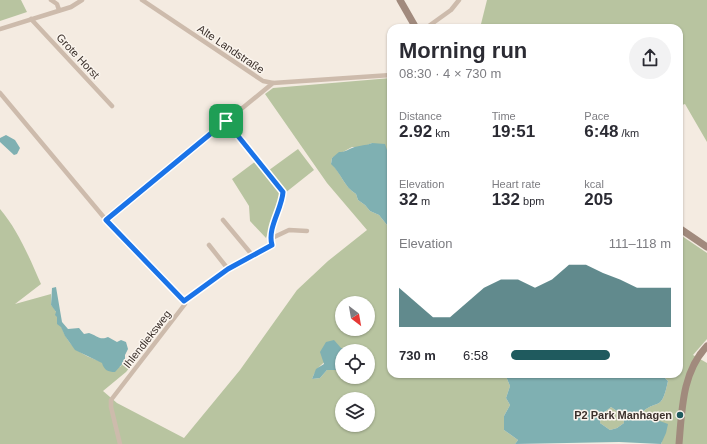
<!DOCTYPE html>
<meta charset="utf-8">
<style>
:root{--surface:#fff;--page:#f2f2f3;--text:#2b2b33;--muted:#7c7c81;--accent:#1f5a5e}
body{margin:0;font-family:Helvetica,sans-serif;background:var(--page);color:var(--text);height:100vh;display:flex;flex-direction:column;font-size:15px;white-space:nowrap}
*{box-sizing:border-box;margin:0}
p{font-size:13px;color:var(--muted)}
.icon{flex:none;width:22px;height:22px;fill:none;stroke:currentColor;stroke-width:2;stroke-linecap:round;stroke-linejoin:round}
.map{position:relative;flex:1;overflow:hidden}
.drawer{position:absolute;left:387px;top:24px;width:296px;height:354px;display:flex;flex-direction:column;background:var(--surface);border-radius:12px;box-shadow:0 1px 3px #0004}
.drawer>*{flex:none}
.needle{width:26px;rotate:149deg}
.fabs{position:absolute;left:335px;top:296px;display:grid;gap:8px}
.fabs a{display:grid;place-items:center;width:40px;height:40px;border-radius:50%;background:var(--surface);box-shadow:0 1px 3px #0004;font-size:20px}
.pin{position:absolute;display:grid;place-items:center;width:34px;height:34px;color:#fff;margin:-17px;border-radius:8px;box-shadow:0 2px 6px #0006}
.round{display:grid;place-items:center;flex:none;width:42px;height:42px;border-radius:21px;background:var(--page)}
.summary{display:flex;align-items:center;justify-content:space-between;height:68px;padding:0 12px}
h1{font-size:22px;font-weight:700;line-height:30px}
.metrics{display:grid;grid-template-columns:repeat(3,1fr);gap:6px;height:68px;padding:4px 12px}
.metrics div{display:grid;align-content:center}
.metrics b{font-size:17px;font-weight:700}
.metrics small{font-size:11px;font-weight:400}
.metrics p{font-size:11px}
.chart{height:112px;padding:8px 12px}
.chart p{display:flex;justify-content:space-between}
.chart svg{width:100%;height:72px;margin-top:4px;fill:var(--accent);opacity:.7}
ul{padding:0 12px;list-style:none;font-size:13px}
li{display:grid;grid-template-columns:64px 48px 1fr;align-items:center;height:30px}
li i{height:10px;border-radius:5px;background:var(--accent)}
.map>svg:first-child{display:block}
</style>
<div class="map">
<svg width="707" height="444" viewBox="0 0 707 444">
<rect width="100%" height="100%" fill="#f4ebe1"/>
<path fill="#b8c4a0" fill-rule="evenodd" d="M0 0H21L27 12 0 21Z
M487 0H707V142L685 104 679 106V28H480Z
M391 78V162L388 152 372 143 363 147H352L332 158 331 163C341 173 344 187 356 194L358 200 365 205 370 211 379 215 391 230V374H505L510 386 506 398 510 405 504 416V430L518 440 515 444H0V209C18 230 30 259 41 284L15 304 51 294V305C58 312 60 324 64 333 74 356 99 361 120 367L125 361 131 366 126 372 103 391 117 403 184 438 240 370 297 290 328 261 367 230 327 183 265 94 273 88ZM342 303H368V329H342ZM341 348 352 349V351H368V377H342V370H327L320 378 312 379C316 366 330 358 341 348ZM342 399H368V425H342Z
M298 149 314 170 280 197 266 238 250 221 249 206 232 179 256 161 265 173Z
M679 234 707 253V339L693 355 707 363V444H661L662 442 657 420H643L640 417V414C658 397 661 414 668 381L661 374H679Z
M611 407 623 415 624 423 617 428 610 430 600 423 601 415Z"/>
<path fill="#7fb0b2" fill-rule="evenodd" d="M6 135 15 140 20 148 17 154 14 155 0 142V138Z
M372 143 385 144 391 162V230L379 215 370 211 365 205 358 200 356 194C344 187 341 173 331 164L332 158 339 152C345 152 347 150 352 148 359 145 365 146 372 143Z
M56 287 62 322 68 329 79 328 84 334 89 333C96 335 100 341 108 337L117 342 121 340 126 342 128 349 125 355V361L115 372C108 372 104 370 102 363L75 350 65 336 61 327 57 324V317L55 315 56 312 51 305 52 288Z
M334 340 341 348 353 349 352 351H342V370H327L320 378 312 379 316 369 324 364 320 352 326 342Z
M505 374H661L668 381C661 414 658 397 640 414V417L643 420H657L668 424 666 433 661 444 619 442 515 444 518 440 504 430V416L510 405 506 398 510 386ZM611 407 623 415 624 423 617 428 610 430 600 423 601 415Z"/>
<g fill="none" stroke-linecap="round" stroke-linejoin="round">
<path stroke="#cdbbac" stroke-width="4.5" d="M51 0 57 4 59 10
M142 0 263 81 273 83 391 75
M31 19 112 106
M426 28 451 10 459 0
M0 29 71 7 82 0
M0 93 117 233 185 301V304L111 400V407L120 444
M106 220 273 83
M223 220 253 256
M270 239 289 230 307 231
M209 245 228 269
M185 301 228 269 271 245C267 228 282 209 283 192L226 121"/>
<path stroke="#a18a7d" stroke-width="7" d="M400 0 416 28
M679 228 707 247
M679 444C682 410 682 372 707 346"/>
</g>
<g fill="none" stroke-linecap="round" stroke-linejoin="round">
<g stroke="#fff" stroke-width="8">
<path id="route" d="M226 121 283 192C282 209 267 228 272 245L228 269 184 301 106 220Z"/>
</g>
<use href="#route" stroke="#1a73e8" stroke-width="5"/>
</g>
<circle fill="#1f5a5e" stroke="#fbf5ee" stroke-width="1.5" cx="680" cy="415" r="4"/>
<g text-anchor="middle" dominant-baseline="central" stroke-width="3" stroke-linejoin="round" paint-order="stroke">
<g font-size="11" fill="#3b302b" stroke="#fbf5ee">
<text transform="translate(231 49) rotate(34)">Alte Landstraße</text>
<text transform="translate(78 56) rotate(47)">Grote Horst</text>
<text transform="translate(147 339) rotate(-52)">Ihlendieksweg</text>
</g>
<g font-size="11" font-weight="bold" fill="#3b302b" stroke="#fbf5ee" text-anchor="end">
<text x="672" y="415">P2 Park Manhagen</text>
</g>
</g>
</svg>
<div class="fabs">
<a><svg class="needle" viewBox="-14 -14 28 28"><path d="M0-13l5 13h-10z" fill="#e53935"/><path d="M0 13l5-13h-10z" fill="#7c7c81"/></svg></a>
<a><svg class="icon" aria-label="locate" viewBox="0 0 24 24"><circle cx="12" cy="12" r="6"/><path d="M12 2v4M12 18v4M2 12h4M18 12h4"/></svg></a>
<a><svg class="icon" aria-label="layers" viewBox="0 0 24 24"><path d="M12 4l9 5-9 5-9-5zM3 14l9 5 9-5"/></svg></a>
</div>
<div class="pin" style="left:226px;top:121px;background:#1e9e55"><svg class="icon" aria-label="arrive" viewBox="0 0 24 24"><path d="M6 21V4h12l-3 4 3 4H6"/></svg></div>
<section class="drawer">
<div class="summary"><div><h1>Morning run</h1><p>08:30 · 4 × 730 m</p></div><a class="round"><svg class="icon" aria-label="share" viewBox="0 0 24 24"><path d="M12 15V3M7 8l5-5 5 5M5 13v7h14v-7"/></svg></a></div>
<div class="metrics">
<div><p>Distance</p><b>2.92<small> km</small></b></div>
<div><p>Time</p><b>19:51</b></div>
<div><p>Pace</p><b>6:48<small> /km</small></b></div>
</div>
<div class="metrics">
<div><p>Elevation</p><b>32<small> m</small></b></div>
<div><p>Heart rate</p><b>132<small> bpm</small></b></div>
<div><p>kcal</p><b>205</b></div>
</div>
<div class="chart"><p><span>Elevation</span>111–118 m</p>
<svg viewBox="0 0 160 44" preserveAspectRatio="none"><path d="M0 44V20L10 29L20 38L30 38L40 29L50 20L60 15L70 15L80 20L90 15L100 6L110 6L120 11L130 15L140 20L150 20L160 20V44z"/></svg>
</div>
<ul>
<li><b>730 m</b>6:58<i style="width:62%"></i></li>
</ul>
</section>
</div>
